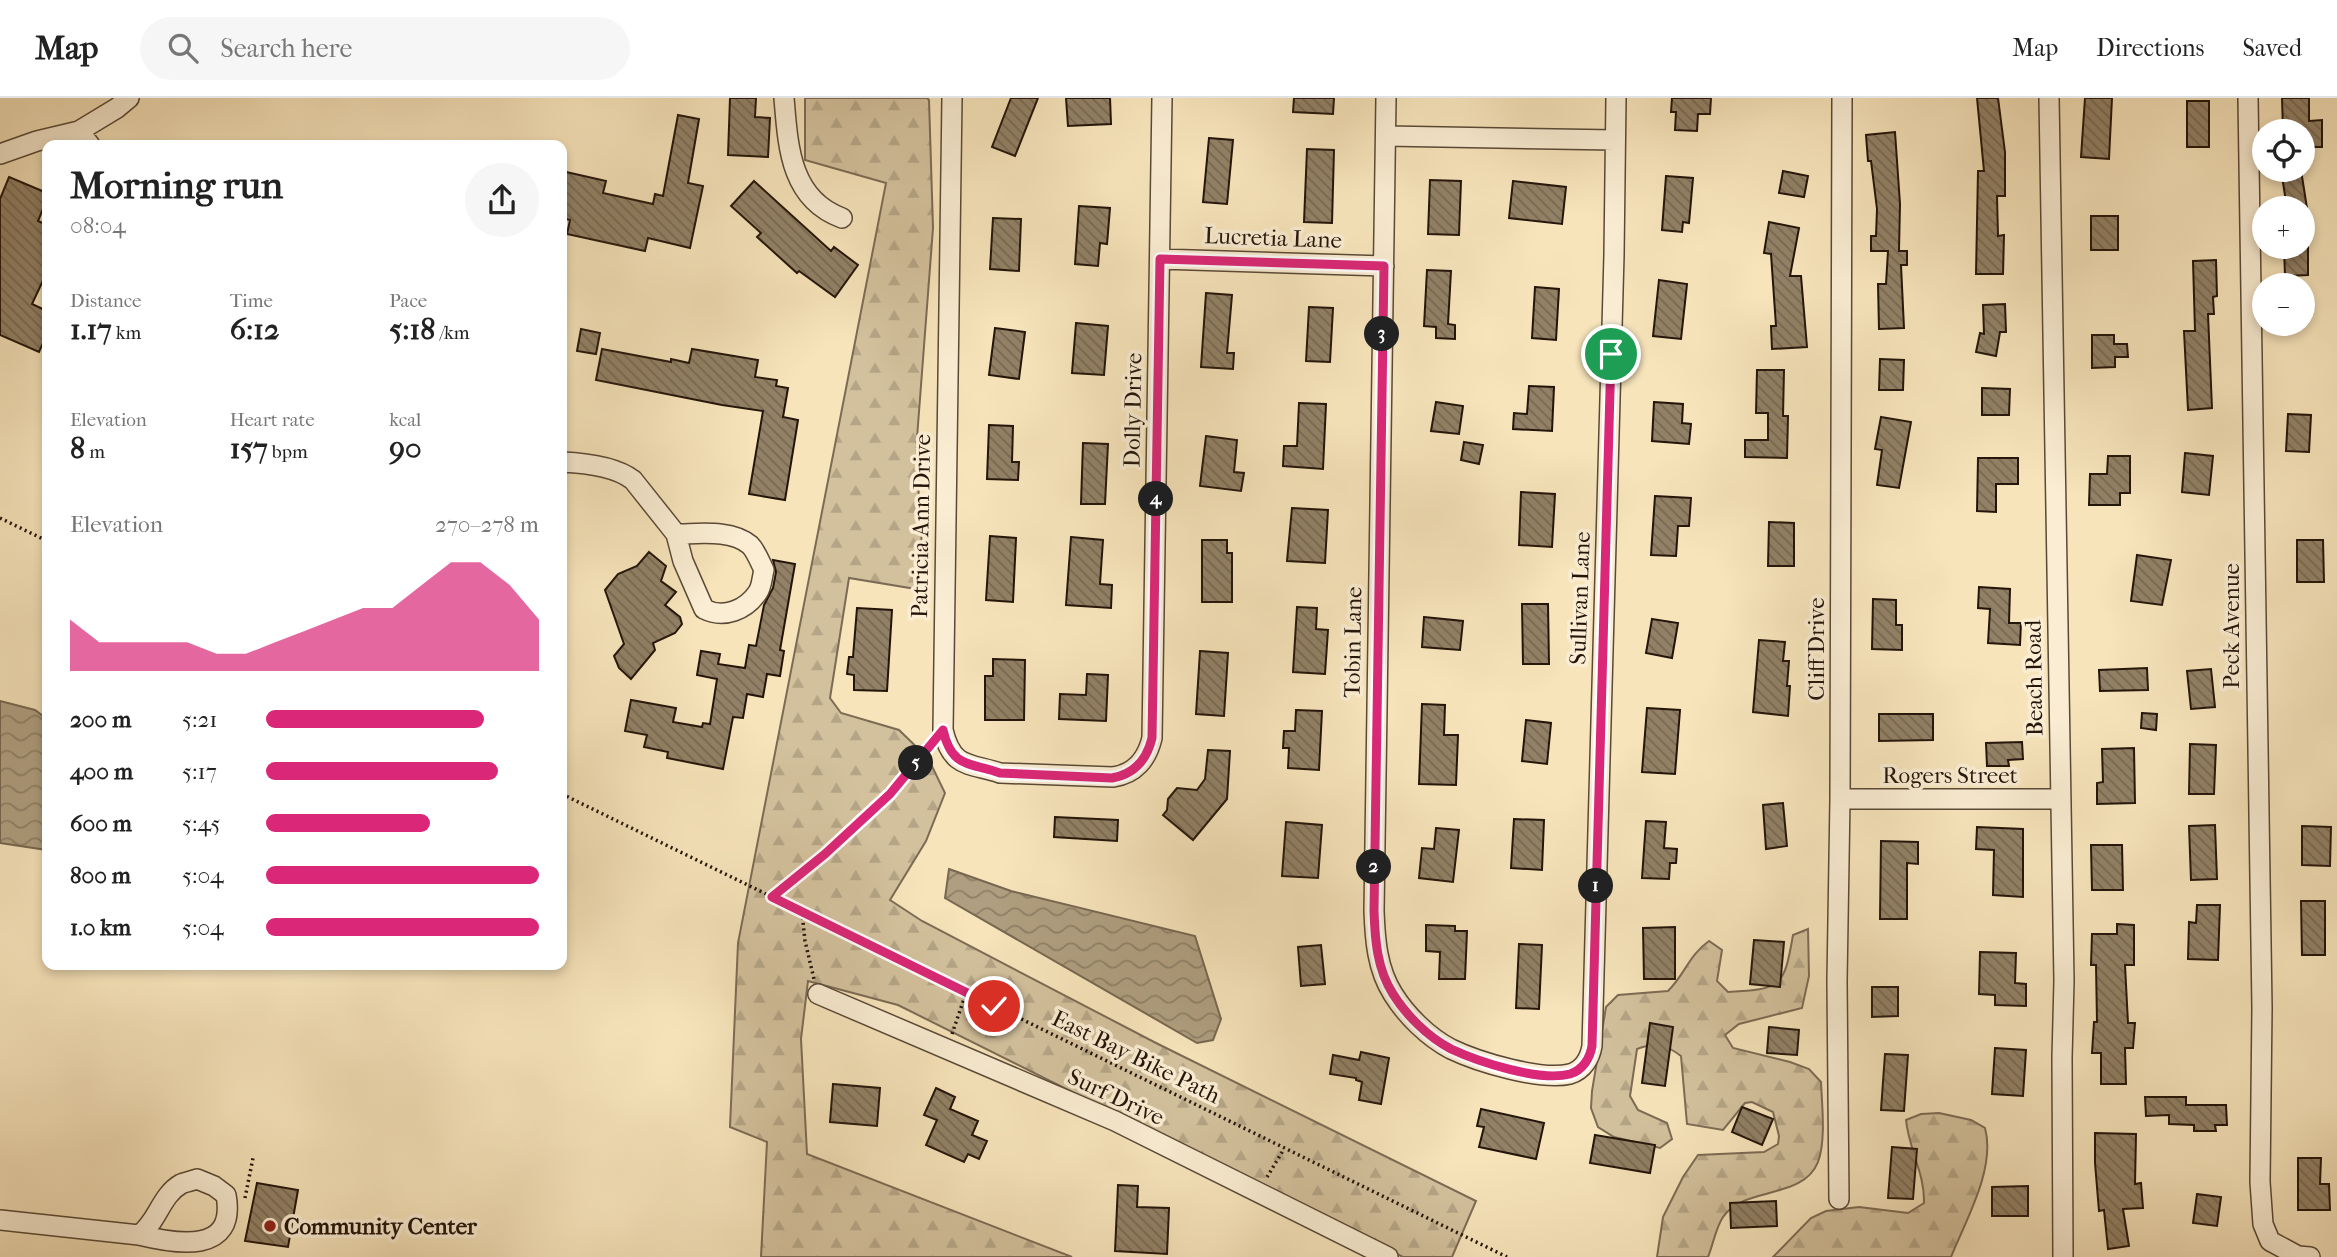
<!DOCTYPE html>
<meta charset="utf-8">
<style>
:root{--surface:#fff;--page:#f6f6f6;--text:#222;--muted:#767676;--line:#e0e0e0;--accent:#db2777}
body{margin:0;font-family:"IM FELL French Canon",serif;background:var(--page);color:var(--text);height:100vh;display:flex;flex-direction:column;font-size:26px;white-space:nowrap}
*{box-sizing:border-box;margin:0}
p{font-size:23px;color:var(--muted)}
.icon{flex:none;width:38px;height:38px;fill:none;stroke:currentColor;stroke-width:2;stroke-linecap:round;stroke-linejoin:round}
.map{position:relative;flex:1;overflow:hidden}
.panel{position:absolute;left:42px;top:42px;width:525px;height:830px;display:flex;flex-direction:column;background:var(--surface);border-radius:14px;box-shadow:0 4px 10px #0003}
.panel>*{flex:none}
.buttons{position:absolute;left:2252px;top:21px;display:grid;gap:14px}
.buttons a{display:grid;place-items:center;width:63px;height:63px;border-radius:50%;background:var(--surface);box-shadow:0 4px 10px #0003;font-size:35px}
.pin{position:absolute;display:grid;place-items:center;width:60px;height:60px;color:#fff;margin:-30px;border:4px solid #fff;border-radius:50%;box-shadow:0 2px 7px #0007}
.km{position:absolute;width:35px;height:35px;margin:-18px;border-radius:50%;background:#222;color:#fff;font-size:19px;line-height:35px;text-align:center}
.round{display:grid;place-items:center;flex:none;width:74px;height:74px;border-radius:37px;background:var(--page)}
.head{display:flex;align-items:center;justify-content:space-between;height:119px;padding:0 28px}
h1{font-size:38px;font-weight:700;line-height:52px}
.stats{display:grid;grid-template-columns:repeat(3,1fr);gap:10px;height:119px;padding:7px 28px}
.stats div{display:grid;align-content:center}
.stats b{font-size:30px;font-weight:700}
.stats small{font-size:19px;font-weight:400}
.stats p{font-size:19px}
.chart{height:196px;padding:14px 28px}
.chart p{display:flex;justify-content:space-between}
.chart svg{width:100%;height:126px;margin-top:7px;fill:var(--accent);opacity:.7}
ul{padding:0 28px;list-style:none;font-size:23px}
li{display:grid;grid-template-columns:112px 84px 1fr;align-items:center;height:52px}
li i{height:18px;border-radius:9px;background:var(--accent)}
header{display:flex;align-items:center;gap:42px;box-sizing:border-box;height:98px;padding:0 35px;background:var(--surface);border-bottom:2px solid var(--line)}
header strong{font-size:33px}
nav{display:flex;gap:38px;margin-inline-start:auto;font-size:24px}
.search{width:490px;height:63px;background:var(--page);display:flex;align-items:center;gap:18px;box-sizing:border-box;padding:0 24px;border-radius:38px;color:var(--muted);font-size:26px}
.map>svg:first-child{display:block}
</style>
<header>
<strong>Map</strong>
<div class="search"><svg class="icon" aria-label="search" viewBox="0 0 24 24"><circle cx="10" cy="10" r="6"/><path d="M15 15l6 6"/></svg>Search here</div>
<nav><a>Map</a><a>Directions</a><a>Saved</a></nav>
</header>
<div class="map">
<svg width="2337" height="1159" viewBox="0 0 2337 1159">
<defs>
<pattern id="forest-firs" width="22" height="20" patternUnits="userSpaceOnUse" patternTransform="scale(1.75)"><rect width="22" height="20" fill="#d3c19d"/><path d="M5 1l3.5 6h-7zM16 11l3.5 6h-7z" fill="#b5a586"/></pattern>
<pattern id="water-waves" width="16" height="10" patternUnits="userSpaceOnUse" patternTransform="scale(1.75)"><rect width="16" height="10" fill="#af9e7f"/><path d="M0 5q4-4 8 0t8 0" fill="none" stroke="#8e8066"/></pattern>
<pattern id="building-back-hatch" width="6" height="6" patternUnits="userSpaceOnUse" patternTransform="scale(1.75)"><rect width="6" height="6" fill="#928166"/><path d="M-1 5l2 2M0 0l6 6M5-1l2 2" fill="none" stroke="#776852"/></pattern>
</defs>
<rect width="100%" height="100%" fill="#f7e4bb"/>
<filter id="stains"><feTurbulence type="fractalNoise" baseFrequency=".00286" numOctaves="4"/><feColorMatrix values="0 0 0 0 .2 0 0 0 0 .09 0 0 0 0 .02 0 0 0 .5 -.17"/></filter>
<radialGradient id="worn" r=".72"><stop offset=".6" stop-color="#630" stop-opacity="0"/><stop offset="1" stop-color="#630" stop-opacity=".3"/></radialGradient>
<path fill="url(#forest-firs)" stroke="#7c6b54" stroke-width="2" d="M805 0H927L929 2 933 130 916 353 922 449 916 491 849 480 830 600 841 615 899 632 928 660 945 695 926 743 890 802 922 823 1156 945 1476 1103 1452 1159H1403L898 907 808 883 801 941 807 1056 1072 1159H761L767 1044 730 1029 738 845 886 85 805 62Z
M1808 831 1809 878 1802 910 1739 926 1725 937 1733 950 1790 964 1809 971 1821 984C1822 1008 1826 1043 1818 1064 1803 1102 1744 1088 1723 1119 1716 1129 1713 1147 1708 1159H1657L1663 1119 1683 1079 1698 1057 1764 1054 1778 1046 1779 1038 1773 1014 1752 1004 1745 1005 1723 1032 1687 1026 1681 958C1665 946 1655 944 1637 951L1630 998 1638 1012 1667 1025 1672 1041 1660 1050 1614 1039 1598 1029 1591 1010 1592 993 1606 909 1618 897 1668 893C1686 875 1688 858 1709 843L1722 852 1717 883 1728 894C1781 891 1784 890 1793 837Z
M1939 1015 1971 1022 1985 1030C1996 1070 1966 1122 1951 1159H1773L1811 1120 1826 1113 1859 1109 1908 1115 1924 1105C1925 1076 1909 1052 1906 1022L1921 1016Z"/>
<path fill="url(#water-waves)" stroke="#776750" stroke-width="2" d="M0 603 35 612 47 621V752L0 745Z
M949 771 1011 793 1195 838 1221 921 1213 942 1197 945 945 800Z"/>
<path fill="url(#building-back-hatch)" stroke="#24150a" stroke-width="2" d="M730 0H756L755 19 770 20 768 59 728 57Z
M1011 0H1038L1015 58 992 49Z
M1066 0H1110L1111 26 1068 28Z
M1294 0H1334L1333 16 1293 14Z
M1672 0H1711L1710 16H1698L1697 33 1675 32 1676 14H1671Z
M1977 0H1998L2005 54V98H1997L1998 138 2004 137 2003 176H1976L1978 73H1984Z
M2085 0H2112L2109 61 2081 59Z
M2282 0H2309V23L2322 22V49H2303V33L2283 32Z
M2187 3H2209V49H2187Z
M678 17 699 21 688 85 703 88 690 150 648 140 645 153 567 136 570 122 562 120V73L606 83 603 95 653 106 655 96 663 98Z
M1895 34 1900 106 1899 153H1907V167H1901L1904 230 1879 231 1878 186H1886L1888 153H1871V138H1876L1877 111 1871 63H1868L1866 37Z
M1209 40 1233 42 1227 106 1203 104Z
M1307 51 1334 52 1332 125 1304 124Z
M2281 72H2301L2307 110H2287Z
M1783 73 1808 78 1804 99 1779 95Z
M1666 78 1693 80 1689 125 1683 124 1682 134 1662 132Z
M9 79 47 95V101L38 123 47 127V174L32 206 47 213V236L39 254 0 237V101Z
M1430 82 1461 83 1459 137 1428 136Z
M754 83 831 153 834 149 858 167 835 199 799 173 797 175 757 139 761 135 731 108Z
M1513 83 1566 89 1562 126 1509 120Z
M1079 108 1110 110 1107 146 1100 145 1098 168 1075 166Z
M2091 118H2118V152H2091Z
M993 120 1021 121 1019 173 990 171Z
M1769 124 1799 130 1790 178H1801L1807 249 1772 251 1771 228H1776L1771 156 1764 155Z
M2284 149H2308V177L2285 178Z
M2216 162 2217 198 2213 199 2214 216H2208L2212 310 2188 312 2184 233H2195L2193 163Z
M1427 172 1451 173 1448 226 1455 227V241L1436 240V229L1424 228Z
M1659 182 1687 186 1681 241 1653 238Z
M1535 189 1559 191 1556 242 1532 240Z
M1206 195 1232 197 1227 255H1234L1233 271 1201 269Z
M2005 206 2006 234H2000L1996 258 1976 254 1980 235 1984 236 1983 207Z
M1309 209 1333 210 1330 264 1306 263Z
M1076 225 1108 228 1104 277 1072 275Z
M995 230 1025 234 1019 281 989 277Z
M581 231 600 235 596 256 577 253Z
M2092 237H2114V246H2127L2128 259H2115V269L2092 270Z
M602 251 671 264V261L689 265 692 251 758 262 755 279 777 282 776 288 788 290 783 319 798 322 785 402 749 396 763 313 722 307 596 282Z
M1880 261 1904 262 1903 292H1879Z
M1757 272H1784L1783 318H1788L1787 360 1745 359V342H1768V315H1756Z
M1529 288 1554 289 1552 333 1513 331 1514 315 1527 316Z
M1982 290 2010 291 2009 317H1982Z
M1436 304 1463 308 1459 336 1431 333Z
M1654 304 1683 306 1682 325 1691 326 1689 346 1652 343Z
M1299 305 1326 306 1323 371 1283 368 1284 348H1297Z
M2288 316 2311 317 2309 354 2286 353Z
M1881 319 1911 324 1899 390 1877 387 1882 352 1875 351Z
M989 327 1013 328 1012 364H1019L1018 382 987 381Z
M1206 338 1237 342 1234 374 1244 375 1241 393 1200 388Z
M1464 344 1483 347 1479 366 1461 362Z
M1083 345 1108 346 1105 406H1081Z
M2185 355 2213 358 2209 397 2182 394Z
M2108 358H2130V395H2120V407H2089L2090 376H2107Z
M1978 360H2018V386H1996V414L1977 413Z
M1521 394 1555 396 1552 449 1519 447Z
M1655 398 1691 400 1689 428H1678L1676 458 1651 457Z
M1292 410 1328 412 1325 465 1287 463Z
M1769 424 1794 425V468H1768Z
M990 438 1016 440 1013 504 986 502Z
M1071 439 1103 442 1100 486 1112 487 1111 510 1066 507Z
M1202 442H1227V455H1232V504H1202Z
M2297 442H2323L2324 484H2297Z
M649 454 666 468 661 483 676 494 665 507 680 519 682 526 675 535 653 545 655 552 631 581 619 570 614 558 624 546 605 492 618 476 637 468Z
M2137 457 2171 462 2162 507 2131 503Z
M773 462 795 466 780 552 784 553 780 578 767 576 763 599 747 596 743 620 733 619 723 671 667 660 668 654 644 649 647 637 625 633 631 602 676 610 673 624 702 629 703 625 710 626 717 581 697 577 701 553 720 556 718 566 745 570 749 547 756 548 764 507 773 490 776 474Z
M1979 489 2010 491 2009 525H2021L2020 547 1988 545 1990 511 1978 510Z
M1873 501 1896 502V527H1902V552L1872 551Z
M1522 506H1548L1549 566H1523Z
M1297 509 1317 510 1316 531 1328 532 1325 576 1293 574Z
M857 510 892 512 887 593 854 592V577L847 576 849 559H853Z
M1424 519 1463 523 1460 552 1422 549Z
M1652 521 1678 525 1672 560 1646 555Z
M1759 542 1785 544 1783 563H1789L1787 588H1790L1788 618 1753 614Z
M1200 553 1228 555 1224 618 1196 616Z
M993 561 1025 562 1024 622H985V578H993Z
M2147 570 2148 592 2100 593 2099 572Z
M2211 571 2215 609 2191 611 2187 573Z
M1087 576 1108 577 1106 623 1059 621 1060 596 1086 597Z
M1422 606 1445 607 1444 637H1458L1456 687 1419 686Z
M1647 610 1680 612 1675 676 1642 674Z
M1296 612 1322 613 1319 672 1288 670 1289 650H1283L1284 633H1295Z
M2142 615 2157 616 2156 632 2141 630Z
M1879 616H1933V642L1879 643Z
M1526 622 1551 625 1547 666 1522 663Z
M2022 644 2023 661 2008 662 2009 668H1987L1986 645Z
M2190 646 2216 647 2214 696H2189Z
M2134 650 2135 705 2097 706V685L2103 684 2102 651Z
M1208 652 1230 653 1227 701 1193 742 1163 717 1167 712 1168 701 1177 690 1197 692 1205 681Z
M1783 705 1787 748 1766 751 1763 707Z
M1055 719 1118 722 1117 743 1054 739Z
M1514 721 1544 722 1542 772 1511 770Z
M1646 723 1666 724 1664 750 1677 751 1676 765H1670L1669 781 1642 780Z
M1286 724 1322 727 1318 780 1282 778Z
M2215 727 2217 781 2191 782 2189 728Z
M2302 728 2331 729 2330 768 2302 767Z
M1977 729 2023 731V799L1993 797 1994 752 1976 751Z
M1436 730 1459 732 1453 784 1419 780 1422 750 1434 751Z
M1881 743 1918 744V766L1907 765V821H1880Z
M2091 747H2122L2123 792H2092Z
M2301 803H2325V857H2302Z
M2197 807H2220L2218 862 2188 861 2189 824 2196 825Z
M2117 826 2134 827V867H2125L2128 925H2135L2133 950H2125L2126 986H2101V955H2092L2094 924H2097L2096 867H2091L2092 836H2117Z
M1426 827 1455 828V833H1467L1465 881H1439L1440 854 1426 853Z
M1675 829V881H1644L1643 830Z
M1754 842 1784 844 1780 889 1750 886Z
M1519 846 1542 847 1539 911 1516 910Z
M1321 847 1325 886 1301 888 1298 849Z
M1980 854 2016 855 2015 885 2026 886V908L1995 907V897L1979 896Z
M1872 889H1898V918L1872 919Z
M1650 925 1673 929 1665 988 1642 985Z
M1769 929 1799 932 1797 957 1767 955Z
M1995 950 2026 952 2023 998 1992 996Z
M1361 954 1389 960 1381 1006 1359 1002 1362 984 1356 982V980L1330 976 1333 957 1359 962Z
M1885 956 1908 957 1904 1013 1881 1012Z
M833 986 880 990 877 1028 830 1024Z
M936 990 955 999 950 1011 978 1023 972 1037 987 1043 979 1061 968 1056 964 1064 926 1047 937 1022 924 1017Z
M2145 999H2186V1007H2226L2227 1027H2215L2216 1033H2194V1027L2169 1026V1017L2146 1018Z
M1742 1009 1773 1021 1762 1047 1732 1034Z
M1481 1011 1544 1025 1536 1061 1479 1049 1484 1029 1477 1028Z
M2095 1035 2136 1036 2135 1086 2141 1085 2143 1110 2123 1111 2129 1148 2108 1151 2104 1112 2099 1113 2095 1065Z
M1595 1037 1655 1047 1650 1075 1590 1065Z
M1892 1049 1917 1051 1913 1101 1888 1100Z
M2298 1060H2321L2320 1086H2329L2330 1112H2298Z
M257 1085 298 1092 288 1149 245 1143Z
M1118 1087 1138 1088 1137 1109 1169 1110 1167 1156 1115 1153Z
M2028 1088V1118H1992V1089Z
M2197 1096 2221 1099 2217 1128 2193 1125Z
M1776 1103 1777 1128 1731 1130 1730 1105Z"/>
<g fill="none" stroke-linecap="round" stroke-linejoin="round">
<g stroke="#594936" stroke-width="22">
<path id="minor" d="M784 0C788 48 790 101 842 120
M952 0 943 632C952 671 970 665 1000 675L1113 679C1135 676 1147 661 1152 640L1162 0
M1386 0 1374 813C1375 841 1377 871 1393 896 1406 917 1428 939 1451 951 1478 964 1541 983 1570 976 1583 972 1590 960 1592 948L1614 157 1616 0
M2049 0 2064 883 2062 960 2063 1159
M2248 0 2262 910 2260 1084 2263 1126 2270 1143 2298 1158 2310 1159
M79 33 90 47
M1386 38 1615 42
M0 56 37 43 79 33 117 10 129 0
M1160 161 1384 168
M562 364C585 365 615 368 633 382L676 436 683 463 704 511C724 521 746 512 758 494 762 488 762 479 764 472 760 464 756 453 750 447 731 431 698 436 676 436
M1840 701H2060
M818 896 1115 1023 1388 1159
M197 1081 214 1088 226 1097C237 1157 176 1146 139 1137 157 1125 161 1097 181 1086 185 1084 192 1083 197 1081Z
M1839 1101 1837 883 1840 701 1842 0
M0 1122 139 1137"/>
</g>
<path stroke="#24150a" stroke-width="3.5" stroke-dasharray="2 3.5" stroke-linecap="butt" d="M0 420 47 443
M562 696 1507 1159
M772 799 825 756 890 696 930 647
M802 814 805 843 814 881
M952 936 966 895
M1267 1079 1284 1051
M245 1100 253 1060H250"/>
<use href="#minor" stroke="#faedd3" stroke-width="19"/>
</g>
<g fill="none" stroke-linecap="round" stroke-linejoin="round">
<g stroke="#fff" stroke-width="14">
<path id="route" d="M994 908 772 799 825 756 890 696 943 632C952 671 970 664 1000 675L1112 680C1135 676 1147 661 1152 640L1160 161 1384 168 1374 813C1375 842 1377 871 1393 896 1406 917 1428 939 1451 951 1479 964 1540 984 1570 976 1583 972 1590 960 1592 948L1611 256"/>
</g>
<use href="#route" stroke="#db2777" stroke-width="9"/>
</g>
<circle fill="#8f2418" stroke="#faedd3" stroke-width="2.5" cx="270" cy="1128" r="7"/>
<g text-anchor="middle" dominant-baseline="central" stroke-width="7" stroke-linejoin="round" paint-order="stroke">
<g font-size="23" fill="#24150a" stroke="#faedd3">
<text transform="translate(1273 140) rotate(2)">Lucretia Lane</text>
<text transform="translate(1133 312) rotate(-89)">Dolly Drive</text>
<text transform="translate(921 428) rotate(-89)">Patricia Ann Drive</text>
<text transform="translate(1580 500) rotate(-88)">Sullivan Lane</text>
<text transform="translate(2231 528) rotate(-90)">Peck Avenue</text>
<text transform="translate(1353 544) rotate(-89)">Tobin Lane</text>
<text transform="translate(1816 551) rotate(-90)">Cliff Drive</text>
<text transform="translate(2034 580) rotate(-91)">Beach Road</text>
<text x="1950" y="677">Rogers Street</text>
<text transform="translate(1136 959) rotate(26)">East Bay Bike Path</text>
<text transform="translate(1116 999) rotate(25)">Surf Drive</text>
</g>
<g font-size="23" font-weight="bold" fill="#24150a" stroke="#faedd3" text-anchor="start">
<text x="284" y="1128">Community Center</text>
</g>
</g>
<rect width="100%" height="100%" filter="url(#stains)"/>
<rect width="100%" height="100%" fill="url(#worn)"/>
</svg>
<div class="buttons">
<a><svg class="icon" aria-label="locate" viewBox="0 0 24 24"><circle cx="12" cy="12" r="6"/><path d="M12 2v4M12 18v4M2 12h4M18 12h4"/></svg></a>
<a>+</a>
<a>−</a>
</div>
<div class="pin" style="left:1611px;top:256px;background:#1e9e55"><svg class="icon" aria-label="arrive" viewBox="0 0 24 24"><path d="M6 21V4h12l-3 4 3 4H6"/></svg></div>
<div class="pin" style="left:994px;top:908px;background:#d93025"><svg class="icon" aria-label="check" viewBox="0 0 24 24"><path d="M5 12l5 5 9-10"/></svg></div>
<b class="km" style="left:1596px;top:788px">1</b>
<b class="km" style="left:1374px;top:769px">2</b>
<b class="km" style="left:1382px;top:236px">3</b>
<b class="km" style="left:1156px;top:401px">4</b>
<b class="km" style="left:916px;top:665px">5</b>
<section class="panel">
<div class="head"><div><h1>Morning run</h1><p>08:04</p></div><a class="round"><svg class="icon" aria-label="share" viewBox="0 0 24 24"><path d="M12 15V3M7 8l5-5 5 5M5 13v7h14v-7"/></svg></a></div>
<div class="stats">
<div><p>Distance</p><b>1.17<small> km</small></b></div>
<div><p>Time</p><b>6:12</b></div>
<div><p>Pace</p><b>5:18<small> /km</small></b></div>
</div>
<div class="stats">
<div><p>Elevation</p><b>8<small> m</small></b></div>
<div><p>Heart rate</p><b>157<small> bpm</small></b></div>
<div><p>kcal</p><b>90</b></div>
</div>
<div class="chart"><p><span>Elevation</span>270–278 m</p>
<svg viewBox="0 0 160 44" preserveAspectRatio="none"><path d="M0 44V26L10 34L20 34L30 34L40 34L50 38L60 38L70 34L80 30L90 26L100 22L110 22L120 14L130 6L140 6L150 14L160 26V44z"/></svg>
</div>
<ul>
<li><b>200 m</b>5:21<i style="width:80%"></i></li>
<li><b>400 m</b>5:17<i style="width:85%"></i></li>
<li><b>600 m</b>5:45<i style="width:60%"></i></li>
<li><b>800 m</b>5:04<i style="width:100%"></i></li>
<li><b>1.0 km</b>5:04<i style="width:100%"></i></li>
</ul>
</section>
</div>
